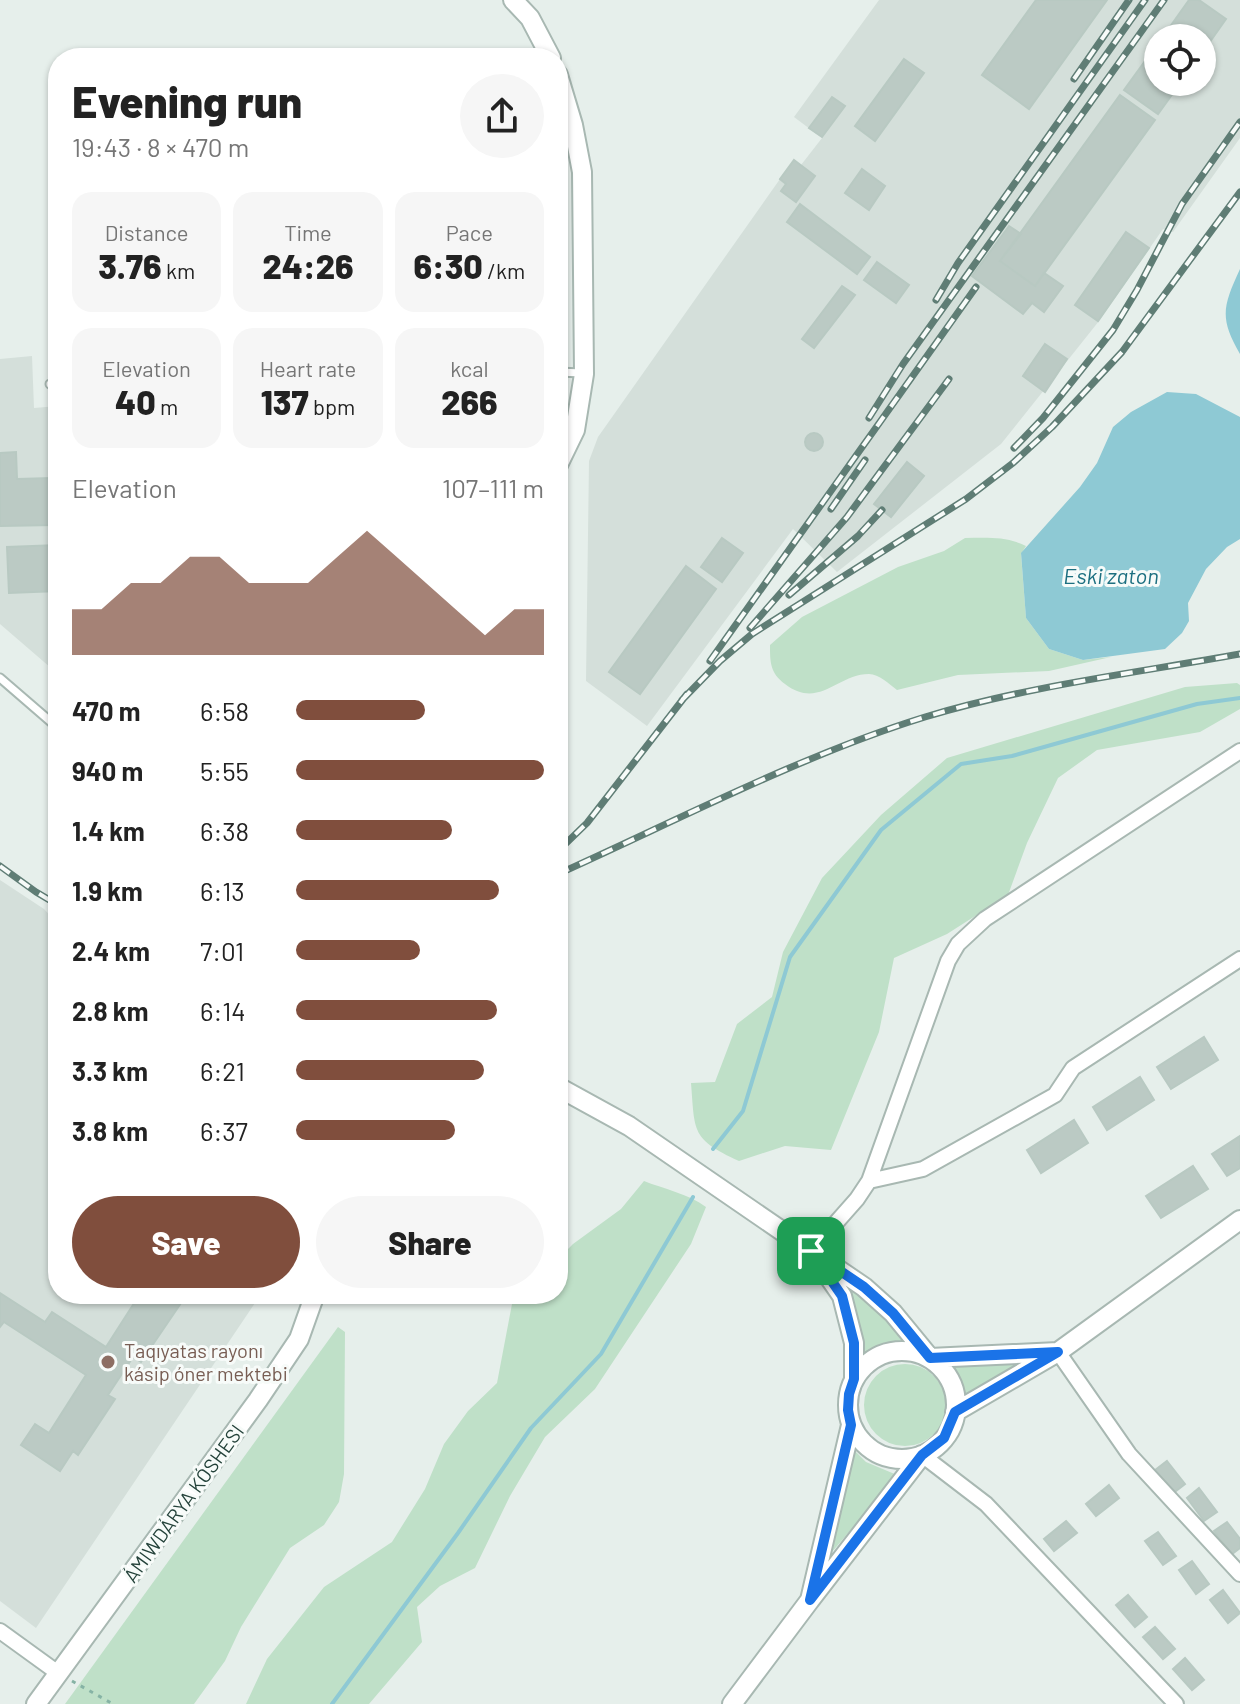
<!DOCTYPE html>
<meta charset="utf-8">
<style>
:root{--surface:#fff;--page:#f6f6f6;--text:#222;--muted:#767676;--accent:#804e3d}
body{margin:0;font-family:Barlow,sans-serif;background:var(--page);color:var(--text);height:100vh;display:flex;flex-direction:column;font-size:30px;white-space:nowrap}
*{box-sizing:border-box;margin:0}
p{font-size:26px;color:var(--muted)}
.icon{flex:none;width:44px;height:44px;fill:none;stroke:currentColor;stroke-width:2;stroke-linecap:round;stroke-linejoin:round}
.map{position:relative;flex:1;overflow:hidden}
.details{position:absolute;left:48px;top:48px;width:520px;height:1256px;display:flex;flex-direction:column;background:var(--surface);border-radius:32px;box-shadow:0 2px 6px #0004}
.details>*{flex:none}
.fabs{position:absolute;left:1144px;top:24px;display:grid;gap:16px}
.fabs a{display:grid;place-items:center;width:72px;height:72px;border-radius:50%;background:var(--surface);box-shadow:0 2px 6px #0004;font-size:40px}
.pin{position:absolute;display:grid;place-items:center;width:68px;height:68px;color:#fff;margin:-34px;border-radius:16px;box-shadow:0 4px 12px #0006}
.round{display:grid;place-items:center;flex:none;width:84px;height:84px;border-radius:42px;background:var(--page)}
.headline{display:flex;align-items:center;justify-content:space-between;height:136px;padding:0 24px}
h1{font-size:44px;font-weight:800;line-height:60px}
.figures{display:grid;grid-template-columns:repeat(3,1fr);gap:12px;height:136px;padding:8px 24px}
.figures div{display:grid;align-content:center;border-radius:20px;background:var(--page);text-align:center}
.figures b{font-size:34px;font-weight:800}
.figures small{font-size:22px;font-weight:400}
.figures p{font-size:22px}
.chart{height:224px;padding:16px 24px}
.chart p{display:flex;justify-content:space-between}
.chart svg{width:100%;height:144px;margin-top:8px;fill:var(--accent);opacity:.7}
.primary-button{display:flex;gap:16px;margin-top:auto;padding:16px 24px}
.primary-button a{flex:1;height:92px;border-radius:48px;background:var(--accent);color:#fff;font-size:32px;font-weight:800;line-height:92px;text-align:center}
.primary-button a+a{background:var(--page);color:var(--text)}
ul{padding:0 24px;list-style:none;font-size:26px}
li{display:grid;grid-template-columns:128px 96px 1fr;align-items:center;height:60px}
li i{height:20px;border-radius:10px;background:var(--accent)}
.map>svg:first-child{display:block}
</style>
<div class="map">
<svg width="1240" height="1704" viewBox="0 0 1240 1704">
<rect width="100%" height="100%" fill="#e6efeb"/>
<path fill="#d4dfda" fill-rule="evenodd" d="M879 0H1240V138L1173 232 1163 229 1099 321 1001 444 837 572 793 529 647 726 586 681 589 461 598 437 780 179 794 160 801 165 822 138 794 117ZM1158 38H1202V82H1158Z
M32 356 34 408 58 406V674L0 624V359Z
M0 880 44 909 58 924V1294H261L36 1628 0 1601Z"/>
<path fill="#bfe0c8" d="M965 538C987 538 1006 536 1026 546L1021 554 1026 618 1049 649 1083 660 1111 657 1049 671 958 675 897 690C889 684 879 674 869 674 837 674 819 710 785 684 770 673 770 662 770 645L802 617 898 567 944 551Z
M1237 683 1240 685V709L1200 732 1097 750 1058 778 1027 843 1008 895 947 934 894 958 879 1032 831 1150 785 1146 739 1161C691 1139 695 1132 691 1083L715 1082 737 1024 772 997 783 952 822 878 881 815 947 758 1185 687Z
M644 1181C664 1189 689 1194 706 1207L691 1244 595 1389 545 1437 510 1496 475 1568 440 1586 417 1607 422 1642 369 1704H246L267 1659 324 1587 392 1542 425 1489 444 1444 468 1411 497 1383 512 1304 523 1294H558V1259L573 1244 621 1209Z
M845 1286 869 1303 909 1343 887 1344 862 1357 858 1320Z
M338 1327 345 1332 344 1474 339 1502 324 1525 290 1548 241 1627 225 1661 194 1704H65Z
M1031 1361 962 1403 953 1373 946 1363Z
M864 1405a41 41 0 1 1 82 0a41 41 0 1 1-82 0Z
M855 1451 866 1462 897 1475 832 1552Z"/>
<path fill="#8ec9d4" d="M1240 269V354C1219 318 1223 306 1240 269Z
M1167 392 1196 394 1240 417V539L1227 547 1206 569 1188 603 1189 621 1182 633 1165 649 1083 660 1049 649 1026 618 1021 553 1080 487 1097 463 1113 427 1131 412Z"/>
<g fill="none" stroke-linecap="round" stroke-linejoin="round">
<path stroke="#8ec9d4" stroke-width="4" d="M713 1149 743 1111 790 957 881 830 961 764 1012 756 1197 704 1240 698
M332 1704 458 1533 531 1428 601 1354 693 1197"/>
</g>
<path fill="#bbcac4" stroke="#b8c9c2" stroke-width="2" d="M1036 0H1107L1029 109 982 75Z
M1189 0H1199L1226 19 1202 53V38H1162Z
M1158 43V82H1181L1158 114 1124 90Z
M904 59 924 73 875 141 855 126Z
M1120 95 1155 120 1035 286 1000 261Z
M832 97 845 106 822 137 809 128Z
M794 160 815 176 796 202 781 191 786 184 780 179Z
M862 169 885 186 869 210 845 193Z
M800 204 870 257 857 274 787 222Z
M1009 226 1021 234 1000 261 1035 286 1044 273 1063 286 1044 312 1032 303 1023 314 972 276Z
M1126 232 1149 248 1098 321 1075 305Z
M877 262 909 285 896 303 864 280Z
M842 286 855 295 814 348 802 339Z
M1045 344 1067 359 1045 392 1023 376Z
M805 442a9 9 0 1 1 18 0a9 9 0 1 1-18 0Z
M16 452 17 479 52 478 54 525 0 526V453Z
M907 462 924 476 891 517 874 504Z
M722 538 743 553 722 582 701 567Z
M58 545V591L9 593 7 547Z
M686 566 716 589 640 694 609 672Z
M1204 1037 1218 1060 1171 1089 1157 1067Z
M1140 1077 1154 1100 1107 1130 1093 1107Z
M1074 1120 1088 1143 1041 1173 1027 1150Z
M1240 1136V1168L1227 1176 1212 1154Z
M1193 1166 1208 1189 1161 1218 1146 1196Z
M0 1293 45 1322 52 1312 106 1347 140 1294H176L174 1298 181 1303 141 1362 133 1357 108 1395 115 1399 78 1455 73 1451 60 1471 21 1445 35 1424 49 1433 86 1375 4 1322 0 1327Z
M1167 1461 1185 1484 1172 1494 1154 1471Z
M1109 1485 1119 1498 1096 1516 1086 1504Z
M1199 1488 1217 1512 1204 1521 1187 1498Z
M1066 1521 1077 1533 1054 1551 1044 1539Z
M1227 1522 1240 1539V1548L1232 1554 1214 1531Z
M1158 1532 1176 1556 1163 1565 1145 1541Z
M1192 1561 1209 1584 1196 1594 1179 1570Z
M1223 1590 1240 1613 1228 1623 1210 1600Z
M1128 1595 1147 1617 1135 1627 1116 1605Z
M1155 1627 1175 1649 1163 1659 1143 1637Z
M1185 1658 1204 1680 1192 1690 1173 1669Z"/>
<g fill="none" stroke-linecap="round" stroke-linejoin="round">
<g stroke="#a8b8b2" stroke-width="11">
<path id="service" d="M558 372 582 373
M50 384H58
M0 678 58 728"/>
</g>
<g stroke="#a8b8b2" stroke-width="18">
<path id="minor" d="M869 1181 923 1169 1055 1095 1073 1068 1240 959
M811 1251 857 1199 869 1181 948 961 958 944 985 919 1240 751
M1058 1352 1129 1454 1240 1574
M922 1455 986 1504 1176 1704
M0 1631 58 1673"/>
</g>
<g stroke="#a8b8b2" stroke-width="22">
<path id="tertiary" d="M513 0 530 18 551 58
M558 75 573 125 582 172 584 374 575 430 558 465
M558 1087 629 1126 811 1251
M848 1405a54 54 0 1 1 108 0a54 54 0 1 1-108 0Z
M1058 1352 1240 1220
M854 1379V1343L842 1296 811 1251 864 1287 893 1313 930 1358 1058 1352 955 1412
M851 1425 810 1600 922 1455
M36 1704 258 1400 299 1339 315 1294
M732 1704 810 1600"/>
</g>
<path stroke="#86b3a5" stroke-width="3" stroke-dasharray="4 6" stroke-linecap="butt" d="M72 1681 113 1704"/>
<use href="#service" stroke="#fff" stroke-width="7"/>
<use href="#minor" stroke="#fff" stroke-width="14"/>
<use href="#tertiary" stroke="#fff" stroke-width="18"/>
<g stroke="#5f7d75" stroke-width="7">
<path id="rail" d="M1074 79 1129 0
M936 300 958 263 1145 0
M869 418 903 364 1164 0
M1014 448 1043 418 1113 330 1137 290 1182 204 1240 122
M831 509 865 460
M789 595 858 536 882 510
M750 628 847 517 949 379
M710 661 976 287
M682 700 720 661 752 634 966 499 1013 463 1052 427 1122 352 1240 192
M558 851 587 823 687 694
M0 866 36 892 58 905
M558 874C676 821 802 755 925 717 1027 686 1136 673 1240 654"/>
</g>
<use href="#rail" stroke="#f7fbf9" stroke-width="4" stroke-dasharray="12" stroke-linecap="butt"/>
</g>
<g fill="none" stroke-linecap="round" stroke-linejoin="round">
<g stroke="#fff" stroke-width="16">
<path id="route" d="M811 1251 864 1287 893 1313 930 1358 1058 1352 955 1412 944 1438 922 1455 810 1600 851 1425 848 1410 849 1394 854 1379V1343L842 1296Z"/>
</g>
<use href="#route" stroke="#1a73e8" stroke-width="10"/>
</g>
<circle fill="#8d6e63" stroke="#f7fbf9" stroke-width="3" cx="108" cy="1362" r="8"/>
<g text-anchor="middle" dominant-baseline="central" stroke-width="6" stroke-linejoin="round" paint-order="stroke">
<g font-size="20" fill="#785e54" stroke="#f7fbf9" text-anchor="start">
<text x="124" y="1350">Taqıyatas rayonı<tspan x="124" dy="23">kásip óner mektebi</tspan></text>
</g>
<g font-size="20" fill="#24423a" stroke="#f7fbf9">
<text transform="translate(183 1503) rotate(-54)">ÁMIWDÁRYA KÓSHESI</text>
</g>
<g font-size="22" font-style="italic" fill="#1c6f80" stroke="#f7fbf9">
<text x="1111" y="575">Eski zaton</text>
</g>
</g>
</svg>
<div class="fabs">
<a><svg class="icon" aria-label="locate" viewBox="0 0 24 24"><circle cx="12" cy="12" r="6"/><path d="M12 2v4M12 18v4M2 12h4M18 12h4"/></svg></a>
</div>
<div class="pin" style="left:811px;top:1251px;background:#1e9e55"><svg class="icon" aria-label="arrive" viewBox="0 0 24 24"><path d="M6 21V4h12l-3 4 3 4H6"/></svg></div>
<section class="details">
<div class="headline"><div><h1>Evening run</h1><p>19:43 · 8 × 470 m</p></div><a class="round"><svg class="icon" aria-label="share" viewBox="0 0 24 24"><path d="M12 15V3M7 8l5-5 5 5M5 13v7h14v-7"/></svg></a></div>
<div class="figures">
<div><p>Distance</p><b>3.76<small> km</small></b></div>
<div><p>Time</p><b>24:26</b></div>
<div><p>Pace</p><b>6:30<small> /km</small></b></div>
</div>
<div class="figures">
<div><p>Elevation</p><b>40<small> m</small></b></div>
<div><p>Heart rate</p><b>137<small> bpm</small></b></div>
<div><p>kcal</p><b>266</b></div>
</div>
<div class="chart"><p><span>Elevation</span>107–111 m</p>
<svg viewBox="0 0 160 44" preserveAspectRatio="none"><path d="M0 44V30L10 30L20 22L30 22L40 14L50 14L60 22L70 22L80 22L90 14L100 6L110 14L120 22L130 30L140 38L150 30L160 30V44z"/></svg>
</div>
<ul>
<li><b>470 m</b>6:58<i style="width:52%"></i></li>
<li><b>940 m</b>5:55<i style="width:100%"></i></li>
<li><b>1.4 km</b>6:38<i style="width:63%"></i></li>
<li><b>1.9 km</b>6:13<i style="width:82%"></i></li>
<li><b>2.4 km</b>7:01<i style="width:50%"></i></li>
<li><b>2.8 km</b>6:14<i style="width:81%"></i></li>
<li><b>3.3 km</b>6:21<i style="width:76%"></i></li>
<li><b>3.8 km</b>6:37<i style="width:64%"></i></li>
</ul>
<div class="primary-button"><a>Save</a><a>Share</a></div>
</section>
</div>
